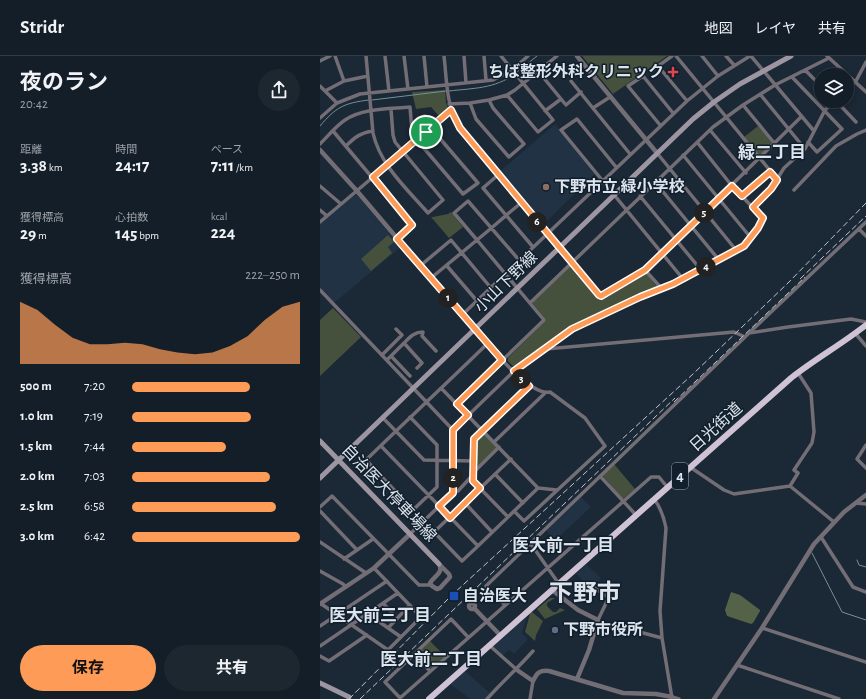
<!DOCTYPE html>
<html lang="ja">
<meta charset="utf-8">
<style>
:root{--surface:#141e28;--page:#1d2730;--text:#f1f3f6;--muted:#9da2a8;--line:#333c45;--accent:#fe9c57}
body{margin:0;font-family:"Alegreya Sans","Noto Sans JP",sans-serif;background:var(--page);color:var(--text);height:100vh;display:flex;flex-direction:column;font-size:15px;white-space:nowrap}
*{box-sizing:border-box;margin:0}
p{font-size:13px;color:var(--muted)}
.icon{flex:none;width:22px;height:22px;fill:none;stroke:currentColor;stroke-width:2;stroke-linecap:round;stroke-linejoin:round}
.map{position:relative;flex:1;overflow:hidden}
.panel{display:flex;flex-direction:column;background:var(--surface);width:320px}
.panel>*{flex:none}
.buttons{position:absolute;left:494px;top:12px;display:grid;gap:8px}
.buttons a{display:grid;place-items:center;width:40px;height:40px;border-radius:50%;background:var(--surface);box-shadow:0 2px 6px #0003,0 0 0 1px var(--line);font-size:20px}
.pin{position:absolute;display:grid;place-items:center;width:34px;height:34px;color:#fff;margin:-17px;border:2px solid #fff;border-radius:50%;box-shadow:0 1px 4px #0007}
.km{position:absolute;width:20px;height:20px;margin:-10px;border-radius:50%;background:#222;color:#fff;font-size:11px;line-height:20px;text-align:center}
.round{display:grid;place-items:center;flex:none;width:42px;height:42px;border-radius:21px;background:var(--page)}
.head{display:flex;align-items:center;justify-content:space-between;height:68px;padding:0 20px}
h1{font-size:22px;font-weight:700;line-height:30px}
.metrics{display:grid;grid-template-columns:repeat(3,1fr);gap:6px;height:68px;padding:4px 20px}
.metrics div{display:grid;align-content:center}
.metrics b{font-size:17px;font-weight:700}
.metrics small{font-size:11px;font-weight:400}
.metrics p{font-size:11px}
.chart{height:112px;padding:8px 20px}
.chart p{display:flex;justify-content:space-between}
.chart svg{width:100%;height:72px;margin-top:4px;fill:var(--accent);opacity:.7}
.action{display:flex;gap:8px;margin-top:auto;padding:8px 20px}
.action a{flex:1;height:46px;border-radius:24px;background:var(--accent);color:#111;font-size:16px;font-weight:700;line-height:46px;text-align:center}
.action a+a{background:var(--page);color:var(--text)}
ul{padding:0 20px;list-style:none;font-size:13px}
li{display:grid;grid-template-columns:64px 48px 1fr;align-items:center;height:30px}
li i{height:10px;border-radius:5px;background:var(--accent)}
header{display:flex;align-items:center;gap:24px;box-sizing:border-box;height:56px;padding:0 20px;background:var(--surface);border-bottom:1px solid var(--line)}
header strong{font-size:19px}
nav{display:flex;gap:22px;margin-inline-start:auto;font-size:14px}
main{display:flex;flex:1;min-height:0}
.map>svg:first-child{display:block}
</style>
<header>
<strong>Stridr</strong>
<nav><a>地図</a><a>レイヤ</a><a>共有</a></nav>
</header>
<main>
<section class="panel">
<div class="head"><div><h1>夜のラン</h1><p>20:42</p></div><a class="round"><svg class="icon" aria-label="share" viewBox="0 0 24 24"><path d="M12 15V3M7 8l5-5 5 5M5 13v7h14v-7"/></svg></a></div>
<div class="metrics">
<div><p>距離</p><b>3.38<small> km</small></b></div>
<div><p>時間</p><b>24:17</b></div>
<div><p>ペース</p><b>7:11<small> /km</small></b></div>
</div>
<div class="metrics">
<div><p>獲得標高</p><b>29<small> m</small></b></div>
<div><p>心拍数</p><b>145<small> bpm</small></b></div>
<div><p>kcal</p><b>224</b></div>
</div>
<div class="chart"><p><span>獲得標高</span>222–250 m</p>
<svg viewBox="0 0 160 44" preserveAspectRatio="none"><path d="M0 44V6L10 11L20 20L30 28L40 32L50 32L60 31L70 32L80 35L90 37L100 38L110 37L120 33L130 27L140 17L150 9L160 6V44z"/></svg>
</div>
<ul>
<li><b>500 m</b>7:20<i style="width:70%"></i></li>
<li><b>1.0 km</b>7:19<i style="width:71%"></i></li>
<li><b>1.5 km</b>7:44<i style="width:56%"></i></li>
<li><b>2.0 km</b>7:03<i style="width:82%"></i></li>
<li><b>2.5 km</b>6:58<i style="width:86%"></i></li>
<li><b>3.0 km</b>6:42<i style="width:100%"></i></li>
</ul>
<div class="action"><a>保存</a><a>共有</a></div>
</section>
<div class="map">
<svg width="546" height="643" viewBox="0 0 546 643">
<rect width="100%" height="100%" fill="#1b2835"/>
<path fill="#203243" d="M235 68 275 118 223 169 179 117 180 115Z
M35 139H37L81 191 14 247 0 233V168Z
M261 441 271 451 236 484 226 474Z
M266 508 281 522 271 532 256 518Z
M207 561 202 577 208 583 194 598 189 594 182 600 173 590Z
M145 615 170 637 165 643H150L130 628Z"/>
<path fill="#46513d" d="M262 0H347L293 38Z
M125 34 126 47 129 54 120 61 111 51 96 53 92 36Z
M438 70 452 87V89L441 99H439L424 81Z
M131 156 143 171 129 182 111 161H113L128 158Z
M68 179 74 186 68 191 72 197 51 215 41 203Z
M250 210H253L280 242 323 217H326L337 231V233L319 240 267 265 196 312 194 311 188 305V302L226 264 213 248V246Z
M13 252 41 281 0 320V264Z
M162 377H164L176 390V393L157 411 155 410V383Z
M294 408 315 433 304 442H302L283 420V418Z
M230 542H235L227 547V550L233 556H236L240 552 245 554 225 563 217 553Z
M212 556 223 565 216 579 215 585 205 576 210 558Z
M110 585 125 600 111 612H109L97 600V597Z"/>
<path fill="#546248" d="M411 536 420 539 440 554V555L433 567 431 568 407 560 405 554Z"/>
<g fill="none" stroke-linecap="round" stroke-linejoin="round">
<path stroke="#739196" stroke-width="1" d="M197 16 217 0
M129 35C154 32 174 33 195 18
M52 44 126 35
M0 70C16 51 24 47 49 44
M492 497 522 556 546 564
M537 504 539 509 546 511"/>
<path stroke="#736d75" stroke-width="3.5" d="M46 0 53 77C60 109 87 133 108 157L123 144 75 86 73 79 71 53
M65 0 69 35
M84 0 88 33
M104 0 107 31
M124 0C127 26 126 50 140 73L279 239H281L325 214 481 61
M144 0 146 27
M164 0 166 24
M181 0 233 64 218 76 187 39
M352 0 338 10 367 45
M356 0 457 123
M382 0 398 20
M406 0 414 9
M431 0 494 75
M507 0 546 36
M0 5 10 0
M485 14 501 30
M218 15 246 49 261 36
M472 21 522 73 497 96 488 86
M24 25 48 20
M251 25 310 98
M0 30 17 47
M527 33 536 25 546 6
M5 35 24 25 15 0
M440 38 485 93
M169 44 150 47 156 63 189 101 204 88 173 52 169 44 187 39 195 34 237 0
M516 45 536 66
M129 48 150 47
M423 49 455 88
M273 52 290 41
M225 55 241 43
M105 60 99 62 102 72 106 76
M0 62 17 47 40 38 173 24 192 14 208 0
M340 69 308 30 323 20 353 57
M390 74 426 117
M13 75 92 169 77 183
M0 88C8 80 16 70 25 64 43 52 69 53 90 51L92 75 97 84 143 138 158 127 111 72
M26 90C35 81 40 77 53 75
M337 97 416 194
M363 99 431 182
M296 111 257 63 241 74 363 223
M178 119 163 132 213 191
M335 126 399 204
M0 130 21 148
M474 134 516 90 537 78 546 74
M320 140 381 214
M422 140 450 116
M433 151 451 133 464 112 485 93 505 54 514 45
M0 154 7 160
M0 166 131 55
M539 173 546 180
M199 204 148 145 134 157 157 184C172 172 186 159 201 147
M100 210 131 184 171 232
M127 210 157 245
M325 214 342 233
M111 222 157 184 224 264 137 348
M0 234 133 374V437L90 478
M210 247 393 71 423 49 455 29 509 2
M142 259 367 45 398 20 430 0
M155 274C168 288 210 341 230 336L265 362 285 390 204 465 194 455
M429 277 546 166
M535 277 546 290
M84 287C90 281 94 276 103 276L102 280 116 295
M226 293 414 276 425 281 429 277 468 271 531 263 546 266
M62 299 82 279 76 273
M71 300 90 320
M67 304 84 287 102 307 97 312
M121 332 218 432 237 434
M90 361 117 389V431L93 454 46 404C86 365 127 327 167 288
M63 362 104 404 154 405
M133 374 194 315 253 273 320 241 353 229 424 190C432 181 438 173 443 162L412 130 377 86
M174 386 225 337
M546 389 537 403 546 412
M61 390 158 490 218 432
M370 411 404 434 414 438 470 430 478 417 474 414 492 387 494 376 491 337 478 317
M153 417 179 391
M175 418 203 447
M280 420 316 459
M153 425 154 383 209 329
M470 430 514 466
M138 435 150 422 188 461
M334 443C341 452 344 462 346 472L340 555 342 582 352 642
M145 447 172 476
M536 447 546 448
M0 451 12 440 97 527 99 529H111
M0 455 37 494
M501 481 533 531 546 536
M0 486 46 517
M211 488 239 528
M158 490 142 505 114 476 191 403
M24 503 53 483
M0 515 23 528 26 531
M273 531 288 541V543L278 564
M0 547 68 594 101 561 54 512
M63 547 72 557
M185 549 166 530 425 281
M48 558 81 581
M0 570 67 525
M276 570 312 574 342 582
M68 572 90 549
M442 572 546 606
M148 581 131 563 65 626 80 642 331 421H339L348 432
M169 589 197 614
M0 590 78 537
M94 598 110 615
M0 600 9 605 47 579
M417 609 519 643
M352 641 359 643
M167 643C182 626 198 612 213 595
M210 643 213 625"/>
<path stroke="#736d75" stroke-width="4.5" d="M257 0 337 97
M0 94 37 135 155 274
M119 508 129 518 130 521 120 532 117 533 112 530 110 527C114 520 124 517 119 508Z
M232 534 258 554 278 564 269 594 257 623
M149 550a3 3 0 1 1 6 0a3 3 0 1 1-6 0Z
M0 548 54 512 90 478
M154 552 180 579
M197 614 213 625C217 617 219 614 229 615L303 637 336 638 352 641
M394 643 442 572 494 488 524 456 546 439"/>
<path stroke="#9e95a2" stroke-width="5" d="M0 385 119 508
M0 422 373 63 394 46 420 28 471 0
M0 627 29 641"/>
<path stroke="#cfc2d4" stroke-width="6" d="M109 643 471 322C495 303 522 288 546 269"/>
<path stroke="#bcc5cf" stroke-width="1" stroke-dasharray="6 3" stroke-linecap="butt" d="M480 223 546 160
M354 346 485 221
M29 643 132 539 373 318 469 226 546 147
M40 643 355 342"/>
</g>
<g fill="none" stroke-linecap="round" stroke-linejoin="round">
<g stroke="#fff" stroke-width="8">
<path id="route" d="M131 54 140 72 279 239 281 240 325 214 412 130 422 140 450 116 457 124 451 133 433 151 443 162 438 172 424 190 353 228 320 241 252 273 194 315 209 330 154 383 153 425 160 432 130 462 119 450 133 437V374L148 359 137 348 182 304 77 183 92 169 53 121Z"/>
</g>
<use href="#route" stroke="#fe9c57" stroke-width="5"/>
</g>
<path fill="#e0444e" stroke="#111e2b" stroke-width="1.5" d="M351 10h4v4h4v4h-4v4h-4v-4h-4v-4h4z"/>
<circle fill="#8d6e63" stroke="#111e2b" stroke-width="1.5" cx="226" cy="131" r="4"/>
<rect fill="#1a4fb4" stroke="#111e2b" stroke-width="1.5" x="129" y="535" width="10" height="10" rx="2"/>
<circle fill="#5c6f8a" stroke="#111e2b" stroke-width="1.5" cx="235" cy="574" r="4"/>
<g text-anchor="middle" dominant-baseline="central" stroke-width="3" stroke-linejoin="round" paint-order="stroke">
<rect fill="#111e2b" stroke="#9fa9b4" stroke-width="1" x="352" y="407" width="16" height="26" rx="3"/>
<g font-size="15" font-weight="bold" fill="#dce5ee">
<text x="360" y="420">4</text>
</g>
<g font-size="16" font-weight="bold" fill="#dce5ee" stroke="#111e2b" text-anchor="start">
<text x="344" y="16" text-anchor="end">ちば整形外科クリニック</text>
<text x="234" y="131">下野市立 緑小学校</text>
<text x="143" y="540">自治医大</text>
<text x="243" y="574">下野市役所</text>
</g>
<g font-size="16" fill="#dce5ee" stroke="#111e2b">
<text transform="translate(186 226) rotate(-44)">小山下野線</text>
<text transform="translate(396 371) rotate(-42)">日光街道</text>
<text transform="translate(69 437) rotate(46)">自治医大停車場線</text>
</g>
<g font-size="17" font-weight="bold" fill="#dce5ee" stroke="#111e2b">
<text x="452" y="96">緑二丁目</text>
<text x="243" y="489">医大前一丁目</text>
<text x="60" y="559">医大前三丁目</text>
<text x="111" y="603">医大前二丁目</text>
</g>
<g font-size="24" font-weight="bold" fill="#dce5ee" stroke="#111e2b">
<text x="265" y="538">下野市</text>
</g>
</g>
</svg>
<div class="buttons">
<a><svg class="icon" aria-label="layers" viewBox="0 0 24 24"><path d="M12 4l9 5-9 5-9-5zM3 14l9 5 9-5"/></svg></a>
</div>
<div class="pin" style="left:106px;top:76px;background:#1e9e55"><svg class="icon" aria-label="arrive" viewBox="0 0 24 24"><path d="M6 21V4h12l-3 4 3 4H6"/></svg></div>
<b class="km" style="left:128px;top:242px">1</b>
<b class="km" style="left:133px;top:422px">2</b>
<b class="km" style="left:201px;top:323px">3</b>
<b class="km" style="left:386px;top:211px">4</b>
<b class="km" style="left:384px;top:157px">5</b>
<b class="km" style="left:217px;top:166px">6</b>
</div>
</main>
